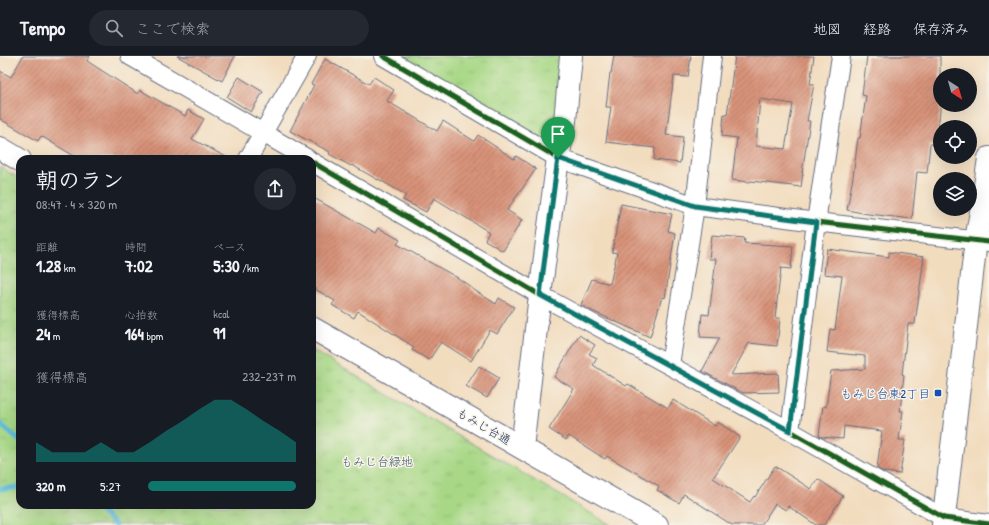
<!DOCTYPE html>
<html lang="ja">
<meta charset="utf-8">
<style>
:root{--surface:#171b24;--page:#242831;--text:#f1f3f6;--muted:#9ea1a6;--line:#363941;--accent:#0f766e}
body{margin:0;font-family:"Patrick Hand","Klee One",sans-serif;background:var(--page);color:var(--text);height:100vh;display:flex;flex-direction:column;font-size:15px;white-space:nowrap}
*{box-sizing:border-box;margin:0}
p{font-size:13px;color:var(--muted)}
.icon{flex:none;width:22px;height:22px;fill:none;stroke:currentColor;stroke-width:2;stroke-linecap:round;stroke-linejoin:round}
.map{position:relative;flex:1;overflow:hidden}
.sheet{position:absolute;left:16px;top:99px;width:300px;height:354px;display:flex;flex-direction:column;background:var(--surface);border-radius:12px;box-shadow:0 4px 16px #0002}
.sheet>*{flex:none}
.needle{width:26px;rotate:143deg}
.buttons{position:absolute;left:933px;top:12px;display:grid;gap:8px}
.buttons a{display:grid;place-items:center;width:44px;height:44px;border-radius:50%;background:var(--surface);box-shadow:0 4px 16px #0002;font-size:20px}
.pin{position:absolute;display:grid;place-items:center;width:34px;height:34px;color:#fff;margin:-41px -17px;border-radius:50% 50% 50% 0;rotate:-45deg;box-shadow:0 0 4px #0007}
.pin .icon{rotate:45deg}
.round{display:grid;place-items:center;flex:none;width:42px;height:42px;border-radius:21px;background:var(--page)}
.overview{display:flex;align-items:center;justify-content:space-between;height:68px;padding:0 20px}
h1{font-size:22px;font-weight:700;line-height:30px}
.stats{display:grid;grid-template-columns:repeat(3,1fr);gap:6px;height:68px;padding:4px 20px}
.stats div{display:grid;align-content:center}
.stats b{font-size:17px;font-weight:700}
.stats small{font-size:11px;font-weight:400}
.stats p{font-size:11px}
.chart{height:112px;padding:8px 20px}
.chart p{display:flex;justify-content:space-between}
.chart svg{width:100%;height:72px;margin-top:4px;fill:var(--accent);opacity:.7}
ul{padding:0 20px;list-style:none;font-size:13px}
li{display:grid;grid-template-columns:64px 48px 1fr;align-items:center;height:30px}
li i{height:10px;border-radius:5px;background:var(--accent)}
header{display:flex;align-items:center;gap:24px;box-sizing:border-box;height:56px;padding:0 20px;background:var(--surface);border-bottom:1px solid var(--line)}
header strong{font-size:19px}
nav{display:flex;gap:22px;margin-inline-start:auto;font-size:14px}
.search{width:280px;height:36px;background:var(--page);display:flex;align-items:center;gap:10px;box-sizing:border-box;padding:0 14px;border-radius:22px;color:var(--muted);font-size:15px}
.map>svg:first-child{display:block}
</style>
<header>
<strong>Tempo</strong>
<div class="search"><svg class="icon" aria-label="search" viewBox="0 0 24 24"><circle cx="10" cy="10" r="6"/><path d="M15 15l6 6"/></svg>ここで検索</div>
<nav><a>地図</a><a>経路</a><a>保存済み</a></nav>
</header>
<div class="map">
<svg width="989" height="469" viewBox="0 0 989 469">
<defs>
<pattern id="park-tufts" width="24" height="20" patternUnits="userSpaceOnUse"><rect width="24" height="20" fill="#a8d886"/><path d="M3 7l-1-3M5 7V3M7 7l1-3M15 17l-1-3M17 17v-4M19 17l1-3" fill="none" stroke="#90ba76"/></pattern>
<pattern id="building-hatch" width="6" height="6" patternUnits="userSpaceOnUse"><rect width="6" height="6" fill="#d89379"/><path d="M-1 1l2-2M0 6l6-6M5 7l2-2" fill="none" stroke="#ae7866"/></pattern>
</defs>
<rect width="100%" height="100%" fill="#f7f3e8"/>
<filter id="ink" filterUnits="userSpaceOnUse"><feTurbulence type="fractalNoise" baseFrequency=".025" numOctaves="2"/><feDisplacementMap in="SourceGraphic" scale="8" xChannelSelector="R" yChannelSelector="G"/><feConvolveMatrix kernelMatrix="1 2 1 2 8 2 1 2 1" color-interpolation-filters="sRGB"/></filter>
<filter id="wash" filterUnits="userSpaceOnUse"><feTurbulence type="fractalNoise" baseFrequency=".012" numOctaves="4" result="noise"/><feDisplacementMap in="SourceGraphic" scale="16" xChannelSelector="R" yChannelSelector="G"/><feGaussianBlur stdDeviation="0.9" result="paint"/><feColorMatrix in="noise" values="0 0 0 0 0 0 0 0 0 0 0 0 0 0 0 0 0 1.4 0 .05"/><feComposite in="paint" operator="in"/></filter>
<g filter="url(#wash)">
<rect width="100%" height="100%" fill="#f2dcbe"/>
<path fill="url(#park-tufts)" stroke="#628472" d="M383 0H571L558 102Z
M0 111 20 123V449H312V294L611 469H0Z"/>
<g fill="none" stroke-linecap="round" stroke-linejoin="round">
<path stroke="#5bbdda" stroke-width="5.5" d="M0 368 20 385
M0 433 20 431
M94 449 115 469"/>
</g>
<g id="blocks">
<path fill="url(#building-hatch)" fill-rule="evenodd" d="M23 0H90L87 5 138 38 140 34 185 60 188 54 204 63 192 83 230 103H79L41 80 38 85 0 63V15L11 21Z
M177 0H235L222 25Z
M614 0H691L688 21 674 20 666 79 683 81 680 107 654 104 655 92 606 86 611 51H606L610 17H611Z
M735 0H814L810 28H814L807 65H810L802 117H803L801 131 751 125 750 126 732 124 737 82 722 80 724 58 727 59ZM760 43 793 48 785 93 756 90Z
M867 0H940V55L936 88H930L927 117 917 116 912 163 868 158 847 154 853 121 858 82H860L866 40 862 39Z
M325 3 369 28 374 21 394 34 387 45 437 75 443 65 474 85 478 79 514 103 516 100 536 113 507 154 522 164 503 195 485 184 489 176 434 142 426 156 403 144 406 139 378 123V124L352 109 351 110 329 98 330 96 290 75 314 29 311 28Z
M239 21 263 36 251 56 227 41Z
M312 141 376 177 379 172 400 184 397 188 458 222 471 231V232L496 248 499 242 514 251 497 278 490 274 471 305 441 286 429 304 412 294 414 291 358 255 354 262 332 249 335 245 312 231Z
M621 148 672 158 668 175 675 177 665 242 662 241 650 281 592 255 581 249 592 223 610 228 617 197 612 196Z
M712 179 745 182 744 187 793 190 791 213 781 212 775 262H780L777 290 749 287 731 319 778 317 779 336 743 337 702 315 720 282 700 281 702 258 709 259 716 203H709Z
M827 193 889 201V196L924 201 915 268H908L902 318 904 319 900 355H903L899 384H905L900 418 884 416 877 412 882 375 844 370 843 383 822 381 819 379 823 350 826 351 831 315 865 313V300L827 296 830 273 835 274 842 220 824 218Z
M579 279 595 289 589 298 597 302 593 309 626 330 628 328 668 352 673 344 715 370 718 366 740 381 713 422 750 446 754 440 755 441 775 410 811 433 818 423 843 440 824 469H816L788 450 786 454 775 448 761 469H732L684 438 679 447 657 434 659 430 607 400 605 403 569 380 566 384 549 373 574 333 554 321Z
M479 310 499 322 487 342 466 330Z"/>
</g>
</g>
<g filter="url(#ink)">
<use href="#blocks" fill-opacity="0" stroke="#666c80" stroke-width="1"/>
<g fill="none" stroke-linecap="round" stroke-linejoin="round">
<g stroke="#666c80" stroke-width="20">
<path id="minor" d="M130 0 308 103
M383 0 558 102 695 150 816 166 989 186
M248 103 307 0
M312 106 540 239 790 375 944 462 989 468
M670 309 695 150 712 0
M790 375 816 166 841 0"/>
</g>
<g stroke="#666c80" stroke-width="24">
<path id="tertiary" d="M0 92 20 104
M312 272 657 469
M522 392 540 239 558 102 565 65 571 0
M943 469 976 184 982 150 989 102"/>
</g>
<use href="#minor" stroke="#fff" stroke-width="18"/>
<use href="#tertiary" stroke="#fff" stroke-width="22"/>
<g stroke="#f7f3e8" stroke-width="8">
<path id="cycleway" d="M383 0 558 102 695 150 816 166 989 186
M312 106 540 239 790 375 944 462 989 468"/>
</g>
<use href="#cycleway" stroke="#1b5e20" stroke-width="5"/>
</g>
</g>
<g fill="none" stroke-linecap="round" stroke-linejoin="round" filter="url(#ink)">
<g stroke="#fff" stroke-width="8">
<path id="route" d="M558 102 695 150 816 166 790 375 540 239Z"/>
</g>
<use href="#route" stroke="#0f766e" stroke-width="5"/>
</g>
<rect fill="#1a4fb4" stroke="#f7f3e8" stroke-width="1.5" x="934" y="333" width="8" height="8" rx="2"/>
<g text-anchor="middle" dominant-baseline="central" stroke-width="3" stroke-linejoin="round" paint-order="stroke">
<g font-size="12" fill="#164399" stroke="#f7f3e8" text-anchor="end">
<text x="930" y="337">もみじ台東2丁目</text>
</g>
<g font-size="12" fill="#1b2f5e" stroke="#f7f3e8">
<text transform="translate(484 370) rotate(30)">もみじ台通</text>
</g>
<g font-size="12" fill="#3e5968" stroke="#f7f3e8">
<text x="377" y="405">もみじ台緑地</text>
</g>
</g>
</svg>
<div class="buttons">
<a><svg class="needle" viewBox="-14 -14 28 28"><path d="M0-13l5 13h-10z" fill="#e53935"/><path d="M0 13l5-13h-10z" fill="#9ea1a6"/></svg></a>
<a><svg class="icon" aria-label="locate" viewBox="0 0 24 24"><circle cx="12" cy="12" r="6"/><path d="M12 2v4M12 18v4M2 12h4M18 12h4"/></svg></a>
<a><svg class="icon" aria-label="layers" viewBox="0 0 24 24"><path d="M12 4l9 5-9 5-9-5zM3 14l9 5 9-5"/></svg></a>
</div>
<div class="pin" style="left:558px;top:102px;background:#1e9e55"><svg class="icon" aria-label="arrive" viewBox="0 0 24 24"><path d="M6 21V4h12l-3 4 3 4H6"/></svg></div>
<section class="sheet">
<div class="overview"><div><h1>朝のラン</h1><p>08:47 · 4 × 320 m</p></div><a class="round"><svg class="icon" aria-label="share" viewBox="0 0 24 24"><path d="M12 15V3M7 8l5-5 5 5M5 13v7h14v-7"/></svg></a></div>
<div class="stats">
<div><p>距離</p><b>1.28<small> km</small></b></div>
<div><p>時間</p><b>7:02</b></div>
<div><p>ペース</p><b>5:30<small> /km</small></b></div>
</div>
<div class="stats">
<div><p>獲得標高</p><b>24<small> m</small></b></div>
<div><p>心拍数</p><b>164<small> bpm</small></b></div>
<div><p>kcal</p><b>91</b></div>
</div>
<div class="chart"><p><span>獲得標高</span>232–237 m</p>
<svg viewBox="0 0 160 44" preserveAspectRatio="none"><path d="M0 44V32L10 38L20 38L30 38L40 32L50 38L60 38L70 32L80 25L90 19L100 12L110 6L120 6L130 12L140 19L150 25L160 32V44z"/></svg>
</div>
<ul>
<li><b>320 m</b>5:27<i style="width:100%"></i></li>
</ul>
</section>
</div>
